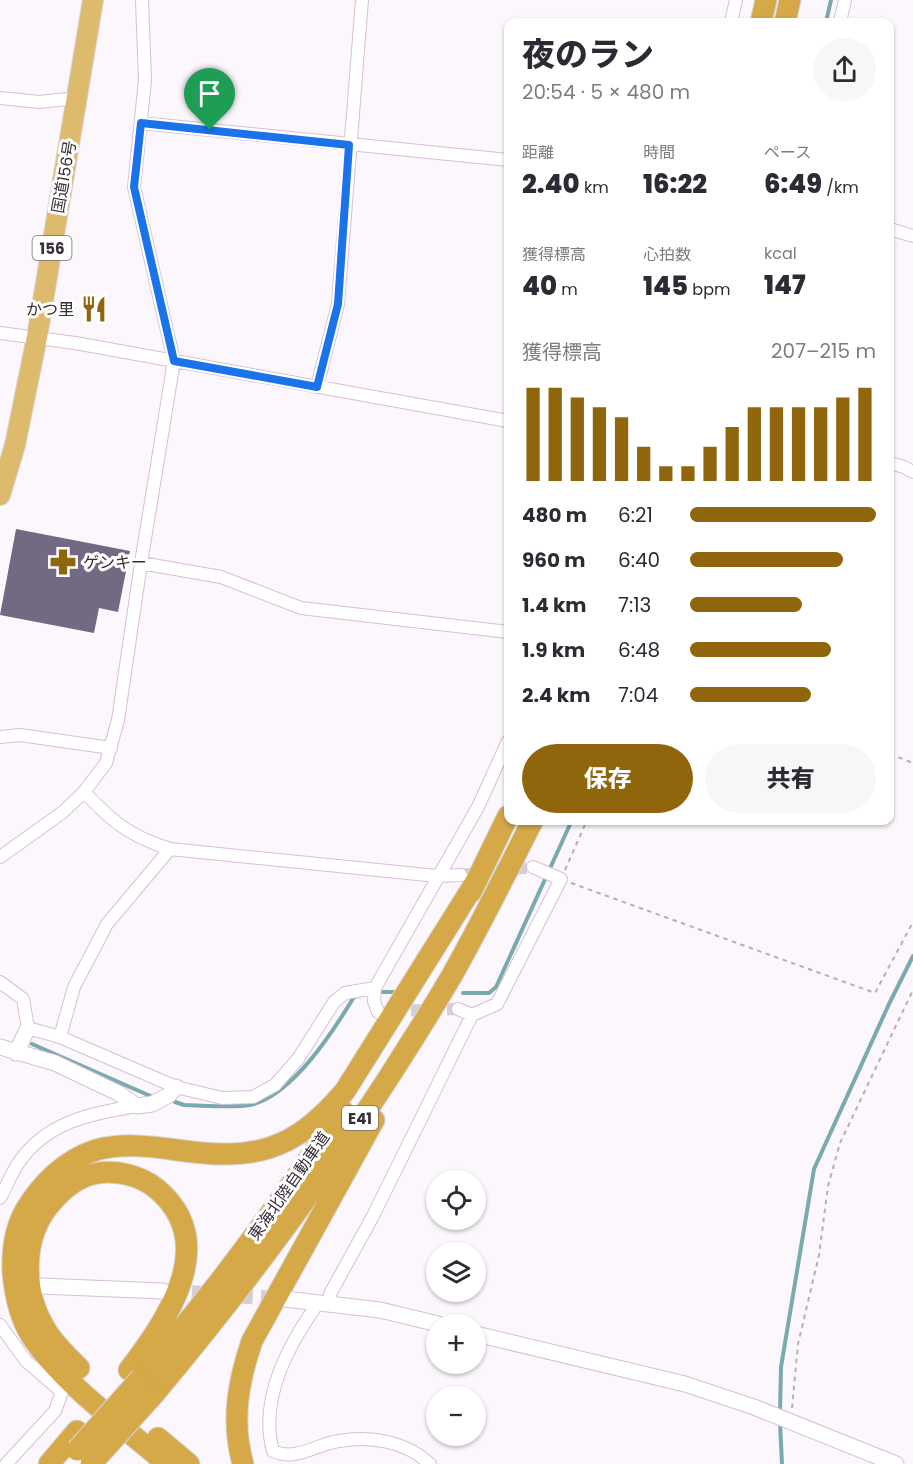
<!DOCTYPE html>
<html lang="ja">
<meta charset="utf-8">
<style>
:root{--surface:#fff;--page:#f7f7f7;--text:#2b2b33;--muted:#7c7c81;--accent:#90660d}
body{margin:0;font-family:Poppins,"Noto Sans JP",sans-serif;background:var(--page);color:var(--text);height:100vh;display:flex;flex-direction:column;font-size:22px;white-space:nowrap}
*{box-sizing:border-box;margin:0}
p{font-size:20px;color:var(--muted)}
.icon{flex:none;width:33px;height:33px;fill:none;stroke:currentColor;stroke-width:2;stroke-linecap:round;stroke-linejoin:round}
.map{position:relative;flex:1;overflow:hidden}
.details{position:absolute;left:504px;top:18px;width:390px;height:807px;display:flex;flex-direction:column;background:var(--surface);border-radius:12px;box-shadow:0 2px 4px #0004}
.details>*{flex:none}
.tools{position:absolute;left:426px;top:1170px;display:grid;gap:12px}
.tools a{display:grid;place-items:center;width:60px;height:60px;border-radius:50%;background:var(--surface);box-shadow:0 2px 4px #0004;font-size:30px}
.pin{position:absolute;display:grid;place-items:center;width:51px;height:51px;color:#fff;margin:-62px -26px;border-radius:50% 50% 50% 0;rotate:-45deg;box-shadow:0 0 6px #0007}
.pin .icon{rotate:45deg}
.round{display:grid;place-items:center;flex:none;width:63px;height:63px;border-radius:32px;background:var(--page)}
.overview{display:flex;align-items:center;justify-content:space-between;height:102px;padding:0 18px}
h1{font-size:33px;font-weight:800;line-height:45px}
.stats{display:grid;grid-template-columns:repeat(3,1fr);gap:9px;height:102px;padding:6px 18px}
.stats div{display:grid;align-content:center}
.stats b{font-size:26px;font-weight:800}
.stats small{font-size:16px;font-weight:400}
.stats p{font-size:16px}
.chart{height:168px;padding:12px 18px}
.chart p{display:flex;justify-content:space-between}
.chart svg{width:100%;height:108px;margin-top:6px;stroke:var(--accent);stroke-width:6}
.primary-button{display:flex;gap:12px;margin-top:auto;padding:12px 18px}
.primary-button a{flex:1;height:69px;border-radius:36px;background:var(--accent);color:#fff;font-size:24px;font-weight:800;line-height:69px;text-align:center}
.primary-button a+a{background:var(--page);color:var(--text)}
ul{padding:0 18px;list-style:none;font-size:20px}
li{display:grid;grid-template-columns:96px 72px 1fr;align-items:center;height:45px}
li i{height:15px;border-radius:8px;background:var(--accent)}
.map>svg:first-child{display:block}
</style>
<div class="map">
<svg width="913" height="1464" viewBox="0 0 913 1464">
<rect width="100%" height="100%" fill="#fcf7fc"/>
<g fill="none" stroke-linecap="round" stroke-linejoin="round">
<path stroke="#79aaae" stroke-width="4" d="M826 22 831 0
M376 992H397
M463 993H489L496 987 572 820
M32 1044 155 1098
M175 1102 184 1105C201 1105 239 1109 254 1104 295 1091 332 1033 354 997L357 996
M780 1412 781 1367 814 1169 889 1004 913 956
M780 1423 782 1464"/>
</g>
<path fill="#736982" d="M16 529 130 551 118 612 99 608 94 633 0 615Z"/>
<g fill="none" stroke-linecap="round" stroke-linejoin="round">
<path stroke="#d4cfd5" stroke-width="12" stroke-dasharray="12 6" stroke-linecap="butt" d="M461 875 533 867
M393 1011 458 1009"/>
<path stroke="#d4cfd5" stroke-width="15" stroke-dasharray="15 8" stroke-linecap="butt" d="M169 1291 283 1299"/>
<g stroke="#d6bfd7" stroke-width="14">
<path id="minor" d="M731 22 736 0
M840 22 845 0
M0 98 39 102 77 98
M141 123 508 160
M890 229 913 236
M0 333 75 343 508 421
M317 387 338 304 362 0
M890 463 904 467 913 472
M141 563 221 577 301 608 508 632
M0 737 20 735 111 748
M84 792C113 822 129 836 170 849L437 876 461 875
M0 857 63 812 84 792 106 763 118 720 141 563 174 361 134 187 145 80 142 0
M0 982 23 999 28 1028 60 1037 176 1087 222 1098 253 1097 275 1085 298 1059 334 1002 345 993 375 988
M458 1009 472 1015
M378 1012 374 1001 375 988 478 807 508 741
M60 1037 74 987 107 924 170 849
M0 1198C6 1187 11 1175 17 1165 45 1122 91 1113 137 1106
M314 1301V1309C286 1349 259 1401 273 1451 296 1462 316 1444 339 1441 371 1435 407 1442 430 1464
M330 1303V1294L373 1216 472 1015 497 1004 561 879 533 867
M0 1325 26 1361 62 1392 55 1411 6 1464"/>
</g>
<g stroke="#d6bfd7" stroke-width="17">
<path id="tertiary" d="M0 1047 55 1063 118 1093 137 1106 152 1104 169 1095 176 1087
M16 1053 28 1028
M40 1286 163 1291
M285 1299 380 1310 438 1324
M476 1334 685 1384 754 1407 896 1464"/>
</g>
<g stroke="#d7d5d7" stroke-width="22">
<path id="trunk" d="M0 495 15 445 37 337 93 0"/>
</g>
<g stroke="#d7d5d7" stroke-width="23">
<path id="motorway" d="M761 22 766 0
M785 22 790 0
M471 892 508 816
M79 1368C67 1356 54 1344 46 1330 22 1292 21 1236 52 1202 63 1189 76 1178 93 1174 114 1169 140 1175 157 1189 221 1243 167 1320 129 1370
M141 1378C214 1293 280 1204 342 1110
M154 1394C264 1263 364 1124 451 977 480 926 506 873 533 820
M158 1438 189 1464
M49 1464 77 1431
M167 1464C123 1426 64 1385 32 1337 20 1318 15 1295 13 1273 12 1252 15 1229 25 1211 41 1184 65 1160 96 1150 121 1143 150 1146 177 1150 254 1161 293 1152 345 1091L477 880
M243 1464C231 1421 238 1382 252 1341L374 1120"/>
</g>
<path stroke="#b6afb6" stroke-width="2" stroke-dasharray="4.5 4.5" stroke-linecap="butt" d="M890 754 913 763
M565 870 587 820
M571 883 875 993 913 922
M792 1408 798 1344 819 1255 828 1186 840 1143 913 990"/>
<use href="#minor" stroke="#fff" stroke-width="12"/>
<use href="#tertiary" stroke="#fff" stroke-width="15"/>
<use href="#trunk" stroke="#deba6c" stroke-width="20"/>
<use href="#motorway" stroke="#d5a848" stroke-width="21"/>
<g stroke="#d7d5d7" stroke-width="23" stroke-linecap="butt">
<path id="motorway-bridge" d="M77 1450 141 1378
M91 1464 154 1394"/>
</g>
<use href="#motorway-bridge" stroke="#d5a848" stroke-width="21"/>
</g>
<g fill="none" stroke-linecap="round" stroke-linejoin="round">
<g stroke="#fff" stroke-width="12">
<path id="route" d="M141 123 349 145 338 304 317 387 174 361 134 187Z"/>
</g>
<use href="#route" stroke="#1a73e8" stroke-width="8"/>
</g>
<defs>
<g id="restaurant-bare" transform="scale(2.07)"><path d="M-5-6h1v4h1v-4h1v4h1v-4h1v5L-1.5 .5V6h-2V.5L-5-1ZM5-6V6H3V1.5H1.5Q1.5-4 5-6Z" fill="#90660d" stroke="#fff" stroke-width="2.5" paint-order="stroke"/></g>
<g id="pharmacy-bare" transform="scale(2.07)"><path d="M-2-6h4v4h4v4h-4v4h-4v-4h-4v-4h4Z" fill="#90660d" stroke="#fff" stroke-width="2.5" paint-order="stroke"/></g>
</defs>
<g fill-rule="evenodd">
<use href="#restaurant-bare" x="94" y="309"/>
<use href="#pharmacy-bare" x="63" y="562"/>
</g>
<g text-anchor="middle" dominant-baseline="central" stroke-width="6" stroke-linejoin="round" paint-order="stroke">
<g fill="#fff" stroke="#726c73" stroke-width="1.5">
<rect x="32.5" y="236" width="39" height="24" rx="4.5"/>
<rect x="342" y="1106" width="36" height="24" rx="4.5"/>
</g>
<g font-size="15" font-weight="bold" fill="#362d37">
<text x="52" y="248">156</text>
<text x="360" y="1118">E41</text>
</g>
<g font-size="16" fill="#362d37" stroke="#fff">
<text transform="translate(64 177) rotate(-80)">国道156号</text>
<text transform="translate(289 1186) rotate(-55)">東海北陸自動車道</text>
</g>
<g font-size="16" fill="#362d37" stroke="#fff" text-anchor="end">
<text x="74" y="309">かつ里</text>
<text x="83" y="562" text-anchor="start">ゲンキー</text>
</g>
</g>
</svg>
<div class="tools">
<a><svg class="icon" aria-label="locate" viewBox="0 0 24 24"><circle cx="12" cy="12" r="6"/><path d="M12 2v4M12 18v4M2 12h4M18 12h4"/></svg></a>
<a><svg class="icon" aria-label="layers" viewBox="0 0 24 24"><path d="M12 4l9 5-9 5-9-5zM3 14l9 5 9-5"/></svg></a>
<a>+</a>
<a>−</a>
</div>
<div class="pin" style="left:210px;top:130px;background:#1e9e55"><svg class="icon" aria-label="arrive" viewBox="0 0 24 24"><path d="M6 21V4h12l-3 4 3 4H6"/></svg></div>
<section class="details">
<div class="overview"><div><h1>夜のラン</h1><p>20:54 · 5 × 480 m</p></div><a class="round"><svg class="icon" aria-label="share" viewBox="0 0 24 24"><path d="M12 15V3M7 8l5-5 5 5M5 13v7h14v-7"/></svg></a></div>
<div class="stats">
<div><p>距離</p><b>2.40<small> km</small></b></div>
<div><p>時間</p><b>16:22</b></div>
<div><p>ペース</p><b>6:49<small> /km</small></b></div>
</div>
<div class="stats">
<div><p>獲得標高</p><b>40<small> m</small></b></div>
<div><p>心拍数</p><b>145<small> bpm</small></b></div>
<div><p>kcal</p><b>147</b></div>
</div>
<div class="chart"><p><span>獲得標高</span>207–215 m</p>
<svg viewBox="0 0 160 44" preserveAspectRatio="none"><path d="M5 44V6M15 44V6M25 44V10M35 44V14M45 44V18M55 44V30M65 44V38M75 44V38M85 44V30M95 44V22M105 44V14M115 44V14M125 44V14M135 44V14M145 44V10M155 44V6"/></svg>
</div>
<ul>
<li><b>480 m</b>6:21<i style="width:100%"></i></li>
<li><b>960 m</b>6:40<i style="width:82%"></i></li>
<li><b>1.4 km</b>7:13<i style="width:60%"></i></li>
<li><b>1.9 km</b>6:48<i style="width:76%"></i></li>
<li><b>2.4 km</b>7:04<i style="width:65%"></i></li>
</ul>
<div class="primary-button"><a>保存</a><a>共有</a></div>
</section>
</div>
